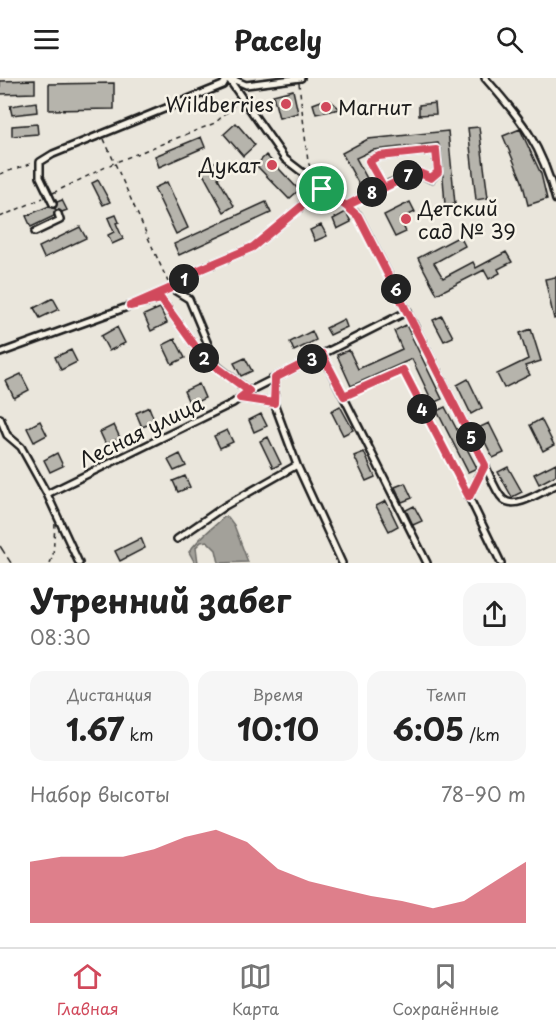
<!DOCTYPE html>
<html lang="ru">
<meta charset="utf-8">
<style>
:root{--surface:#fff;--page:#f6f6f6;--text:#222;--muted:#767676;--line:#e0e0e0;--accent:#d1495b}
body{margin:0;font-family:"Playpen Sans",sans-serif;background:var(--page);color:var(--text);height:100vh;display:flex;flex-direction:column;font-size:22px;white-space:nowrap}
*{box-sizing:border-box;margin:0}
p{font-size:20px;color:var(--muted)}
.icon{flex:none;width:33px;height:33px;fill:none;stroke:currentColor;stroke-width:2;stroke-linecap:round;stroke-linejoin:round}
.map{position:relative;height:485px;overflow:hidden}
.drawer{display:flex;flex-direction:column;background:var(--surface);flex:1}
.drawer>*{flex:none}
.pin{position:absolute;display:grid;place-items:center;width:51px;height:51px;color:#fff;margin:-26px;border:3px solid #fff;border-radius:50%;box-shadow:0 2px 6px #0007}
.km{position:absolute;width:30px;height:30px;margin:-15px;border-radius:50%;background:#222;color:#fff;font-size:16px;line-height:30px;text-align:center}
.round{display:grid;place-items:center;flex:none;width:63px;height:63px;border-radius:18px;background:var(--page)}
.head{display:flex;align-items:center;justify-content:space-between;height:102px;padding:0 30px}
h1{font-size:33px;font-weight:700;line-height:45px}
.metrics{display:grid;grid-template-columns:repeat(3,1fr);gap:9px;height:102px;padding:6px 30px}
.metrics div{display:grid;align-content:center;border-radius:15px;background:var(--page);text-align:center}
.metrics b{font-size:30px;font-weight:700}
.metrics small{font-size:16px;font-weight:400}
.metrics p{font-size:16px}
.chart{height:168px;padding:12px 30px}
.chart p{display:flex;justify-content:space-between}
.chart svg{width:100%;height:108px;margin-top:6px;fill:var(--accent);opacity:.7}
header{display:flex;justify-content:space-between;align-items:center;height:78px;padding:0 30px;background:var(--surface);font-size:27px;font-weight:700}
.dock{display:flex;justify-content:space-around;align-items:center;height:84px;border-top:2px solid var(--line);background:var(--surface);font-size:16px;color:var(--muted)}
.dock a{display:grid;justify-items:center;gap:3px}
.dock .active{color:var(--accent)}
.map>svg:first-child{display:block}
</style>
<header><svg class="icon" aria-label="menu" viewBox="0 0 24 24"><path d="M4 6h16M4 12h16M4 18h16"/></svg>Pacely<svg class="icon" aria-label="search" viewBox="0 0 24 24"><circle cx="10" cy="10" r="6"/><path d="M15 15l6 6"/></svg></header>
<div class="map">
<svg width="556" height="485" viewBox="0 0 556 485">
<rect width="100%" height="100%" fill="#eae6dc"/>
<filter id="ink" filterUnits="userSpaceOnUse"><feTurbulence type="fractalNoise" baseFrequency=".0167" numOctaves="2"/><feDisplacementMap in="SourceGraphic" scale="12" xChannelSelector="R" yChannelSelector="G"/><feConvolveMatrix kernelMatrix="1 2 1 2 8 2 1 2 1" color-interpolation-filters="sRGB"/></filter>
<g filter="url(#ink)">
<path fill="#a3a19a" stroke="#6d6c68" stroke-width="1.5" d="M224 439H228L234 447 248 484 219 485 216 472 207 463 201 464 196 469 198 485H195L189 474C200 458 211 452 224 439Z"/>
<path fill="#b6b4ac" stroke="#1c1c1c" stroke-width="1.5" d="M35 2V15L0 16V3Z
M114 5V31L49 32V6Z
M293 12 298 35 279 40 273 17Z
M321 23H331L340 31 316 36 313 26Z
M36 24 37 34 12 37 10 28Z
M435 25 436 36 419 37V27Z
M236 45 255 67 243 78 224 56Z
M37 46 38 56 12 58V48Z
M479 49 488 120 476 122 468 50Z
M520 51 541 96 547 121 528 127 522 103 503 58Z
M448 53 455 126 445 127 441 72 438 65 373 72 356 80 370 106 361 110 342 75 368 61Z
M201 59 205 69 159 89 155 78Z
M266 77 299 112 289 121 256 87Z
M217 83 224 96 218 100 234 128 224 134 201 92Z
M98 102 110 124 103 127 92 105Z
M167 104 188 150 176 156 154 110Z
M62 122 67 132 62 134 56 132 54 138 31 149 26 138 49 128 55 131 57 124Z
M266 124 271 135 179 177 174 166Z
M410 124 415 134 400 141 406 154 395 159 384 137Z
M346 134 351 144 337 151 333 141Z
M116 137 119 144 116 145 123 161 112 166 108 157 114 154 108 140Z
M321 147 327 158 315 163 310 152Z
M80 149 86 160 44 180 39 169Z
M460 158 465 168 434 185 443 200 473 184 476 190 506 174 512 184 498 191 500 195 489 201 484 192 437 216 418 180Z
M556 199V240L554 241 545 201Z
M53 220 59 231 40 240 34 230Z
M160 230 167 245 151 253 144 237Z
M442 238 453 259 444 263 433 242Z
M344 241 347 249 330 257 326 250Z
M406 247 442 321 433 325 412 281 351 308 337 277 349 272 358 291 402 271 394 253Z
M117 249 125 265 109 273 101 258Z
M531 251 541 283 525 288 530 297 504 310 497 296 528 281 520 255Z
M312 253 316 262 294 273 290 264Z
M175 261 185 280 172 286 163 267Z
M71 272 77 284 61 292 55 279Z
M245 280 252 293 241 298 234 285Z
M21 296 29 312 14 320 6 303Z
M468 301 482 330 471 336 457 307Z
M199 306 205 320 190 327 184 313Z
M340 328 353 352 343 357 331 333Z
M149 329 155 344 142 349 136 335Z
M445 329 477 390 468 394 437 333Z
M261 336 267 348 254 354 249 342Z
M541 341 554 367 543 373 530 347Z
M40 343 47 357 34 364 27 350Z
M489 345 504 375 493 380 478 350Z
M114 347 120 360 106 367 100 354Z
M227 352 233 364 220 370 214 358Z
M268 359 281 386 273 390 260 363Z
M364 374 375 399 366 403 354 378Z
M57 375 63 388 50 394 44 382Z
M180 376 186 388 174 393 168 382Z
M556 385V397L539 406 534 396Z
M508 389 522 414 512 419 498 394Z
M185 398 190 409 178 414 173 403Z
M405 405 412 420 402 424 395 409Z
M386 423 398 448 389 453 376 428Z
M414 428 422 443 413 447 406 432Z
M141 460 145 470 120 483 115 473Z"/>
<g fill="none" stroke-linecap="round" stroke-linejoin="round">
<g stroke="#1c1c1c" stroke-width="10">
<path id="minor" d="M228 0 285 81 358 137 485 387 469 419 501 485
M230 0 246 7 301 0
M485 0C522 42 542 67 556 122
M53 126 40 99V84L53 76 223 7 227 0
M346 128 383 108 369 83 379 78 436 72 438 94 431 101 417 94 383 108
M35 154 60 142 58 136
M194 194 253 169 322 111
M143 225 161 221 203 279 217 288
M0 275 130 228 171 210 189 221 217 288 249 313
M322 276 427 485
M275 300 274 325 297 387 342 485
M240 320 274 325
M0 340 7 357 21 369 47 416 79 485
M485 387C490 397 495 413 503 421 515 433 544 412 556 407
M47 416 233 325 249 313 408 233
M177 461 225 428 297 387"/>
</g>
<path stroke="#1c1c1c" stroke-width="1.5" stroke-dasharray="4.5 4.5" stroke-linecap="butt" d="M299 5 308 84 313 95
M104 61 168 204
M0 96 33 85
M53 115 116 84 215 45 238 24
M0 139 43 120
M175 207 189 198
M348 316 403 292 465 413
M50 485 53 478 55 446"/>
<use href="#minor" stroke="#f7f3e8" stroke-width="5"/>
<path stroke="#1c1c1c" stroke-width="1.5" stroke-dasharray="9 4.5" stroke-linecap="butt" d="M0 468 11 485"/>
</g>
</g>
<g fill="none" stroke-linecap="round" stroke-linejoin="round" filter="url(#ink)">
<g stroke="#fff" stroke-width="12">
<path id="route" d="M322 111 253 169 194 194 171 210 130 228 161 221 203 279 249 313 240 320 274 325 275 300 322 276 344 318 403 292 469 419 485 387 358 138 346 128 417 94 431 100 438 94 436 72 379 78 369 83 383 108 346 128 322 111"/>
</g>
<use href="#route" stroke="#d1495b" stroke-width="8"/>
</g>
<g fill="#d1495b" stroke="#f7f3e8" stroke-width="2">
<circle cx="286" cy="26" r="6"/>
<circle cx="326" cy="29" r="6"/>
<circle cx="272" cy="87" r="6"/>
<circle cx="406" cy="141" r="6"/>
</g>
<g text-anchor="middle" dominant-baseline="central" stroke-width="5" stroke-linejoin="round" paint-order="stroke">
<g font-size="20" fill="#1c1c1c" stroke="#f7f3e8" text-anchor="end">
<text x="274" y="26">Wildberries</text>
<text x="338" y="29" text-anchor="start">Магнит</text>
<text x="260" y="87">Дукат</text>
<text x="418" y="130" text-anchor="start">Детский<tspan x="418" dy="23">сад № 39</tspan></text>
</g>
<g font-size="20" fill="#1c1c1c" stroke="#f7f3e8">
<text transform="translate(141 353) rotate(-26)">Лесная улица</text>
</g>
</g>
</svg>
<div class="pin" style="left:322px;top:111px;background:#1e9e55"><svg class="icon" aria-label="arrive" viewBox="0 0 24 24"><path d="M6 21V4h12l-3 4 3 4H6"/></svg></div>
<b class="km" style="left:184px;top:201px">1</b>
<b class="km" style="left:204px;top:280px">2</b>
<b class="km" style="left:312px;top:281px">3</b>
<b class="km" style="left:422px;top:331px">4</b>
<b class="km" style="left:471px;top:359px">5</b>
<b class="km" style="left:396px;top:211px">6</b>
<b class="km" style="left:408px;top:97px">7</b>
<b class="km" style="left:372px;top:114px">8</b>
</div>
<section class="drawer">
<div class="head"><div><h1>Утренний забег</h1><p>08:30</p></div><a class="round"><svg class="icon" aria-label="share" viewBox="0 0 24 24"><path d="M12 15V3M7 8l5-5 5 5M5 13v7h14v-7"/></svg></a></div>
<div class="metrics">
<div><p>Дистанция</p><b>1.67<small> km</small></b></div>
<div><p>Время</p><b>10:10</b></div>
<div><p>Темп</p><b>6:05<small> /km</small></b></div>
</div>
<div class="chart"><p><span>Набор высоты</span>78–90 m</p>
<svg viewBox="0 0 160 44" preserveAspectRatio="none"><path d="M0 44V19L10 17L20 17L30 17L40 14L50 9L60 6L70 11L80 22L90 27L100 30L110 33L120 35L130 38L140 35L150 27L160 19V44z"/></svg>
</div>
</section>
<nav class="dock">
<a class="active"><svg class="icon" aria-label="home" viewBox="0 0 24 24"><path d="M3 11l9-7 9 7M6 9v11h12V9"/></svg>Главная</a>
<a><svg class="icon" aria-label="map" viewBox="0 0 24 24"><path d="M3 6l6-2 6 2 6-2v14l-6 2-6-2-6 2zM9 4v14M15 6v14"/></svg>Карта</a>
<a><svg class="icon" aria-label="saved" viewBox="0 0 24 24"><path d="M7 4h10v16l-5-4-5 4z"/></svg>Сохранённые</a>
</nav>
